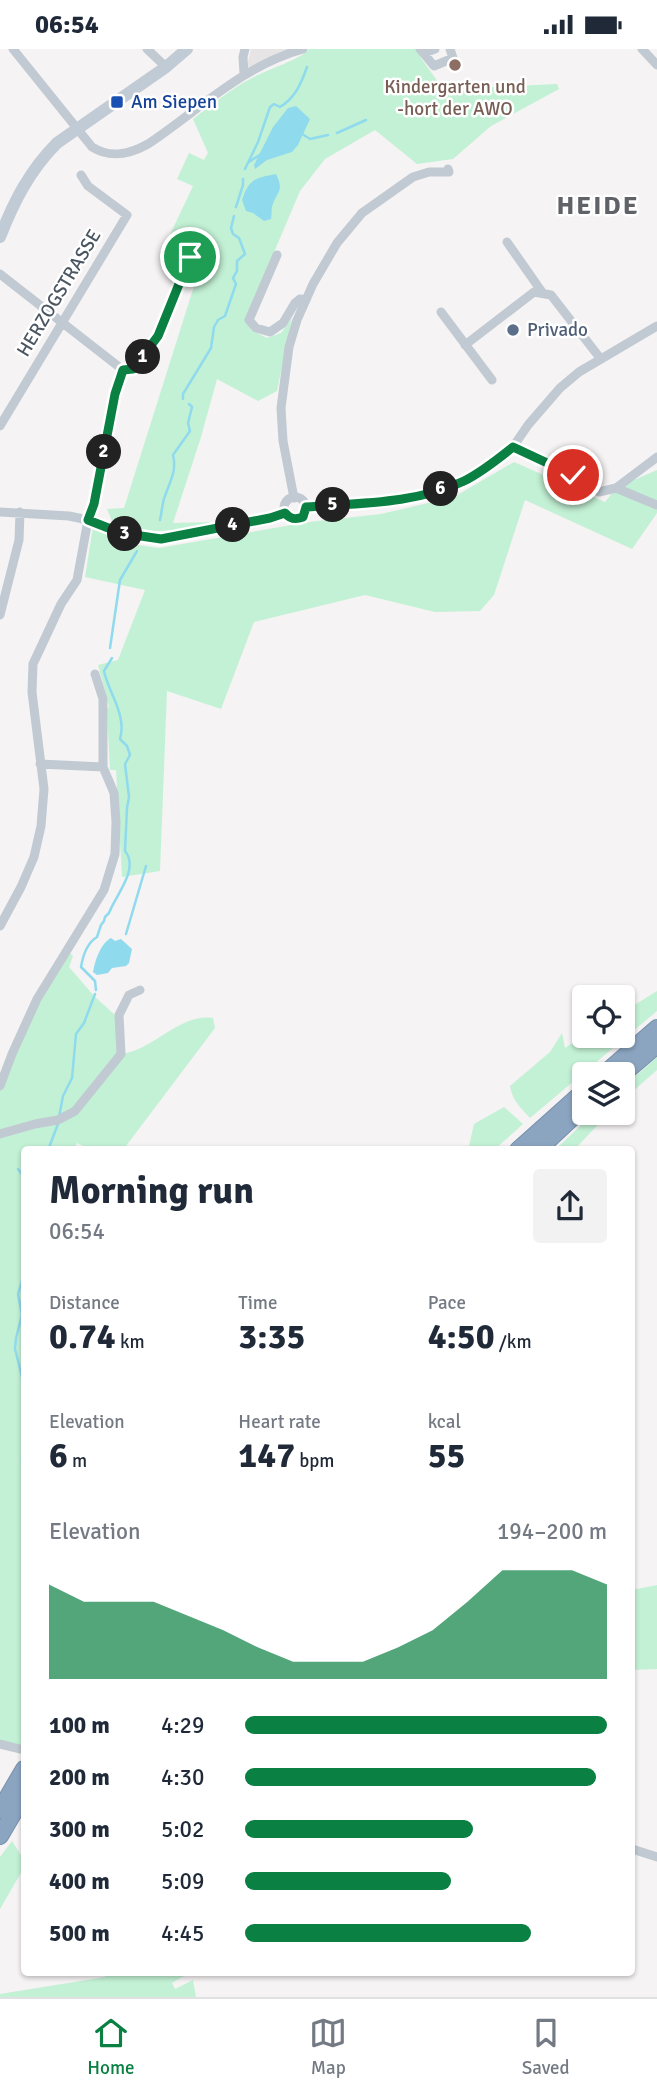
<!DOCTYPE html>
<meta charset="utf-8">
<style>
:root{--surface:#fff;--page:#f2f2f3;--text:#1f2937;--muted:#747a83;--line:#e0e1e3;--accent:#0b8043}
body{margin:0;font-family:Signika,sans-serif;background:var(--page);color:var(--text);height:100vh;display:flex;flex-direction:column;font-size:26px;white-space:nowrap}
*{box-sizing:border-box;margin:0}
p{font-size:23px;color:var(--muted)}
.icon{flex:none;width:38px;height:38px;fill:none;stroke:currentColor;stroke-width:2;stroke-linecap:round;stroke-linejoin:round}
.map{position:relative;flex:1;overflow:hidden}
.side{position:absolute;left:21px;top:1097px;width:614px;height:830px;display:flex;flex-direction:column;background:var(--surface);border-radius:7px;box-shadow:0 2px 5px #0004}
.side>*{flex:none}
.buttons{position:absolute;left:572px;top:936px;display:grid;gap:14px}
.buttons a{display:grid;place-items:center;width:63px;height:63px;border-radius:7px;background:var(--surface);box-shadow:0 2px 5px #0004;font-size:35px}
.pin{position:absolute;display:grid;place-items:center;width:60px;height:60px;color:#fff;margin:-30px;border:4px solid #fff;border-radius:50%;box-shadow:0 2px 7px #0007}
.km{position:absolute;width:35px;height:35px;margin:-18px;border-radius:50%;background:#222;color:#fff;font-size:19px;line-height:35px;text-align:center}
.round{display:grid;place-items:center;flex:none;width:74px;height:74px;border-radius:7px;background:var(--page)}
.head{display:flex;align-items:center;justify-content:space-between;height:119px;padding:0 28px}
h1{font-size:38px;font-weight:700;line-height:52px}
.figures{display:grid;grid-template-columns:repeat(3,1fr);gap:10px;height:119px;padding:7px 28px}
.figures div{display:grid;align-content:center}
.figures b{font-size:35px;font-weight:700}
.figures small{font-size:19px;font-weight:400}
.figures p{font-size:19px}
.chart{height:196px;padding:14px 28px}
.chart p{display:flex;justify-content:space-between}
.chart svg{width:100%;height:126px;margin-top:7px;fill:var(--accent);opacity:.7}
ul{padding:0 28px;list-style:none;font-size:23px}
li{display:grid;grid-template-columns:112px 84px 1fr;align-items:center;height:52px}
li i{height:18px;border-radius:9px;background:var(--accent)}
.status{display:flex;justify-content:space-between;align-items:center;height:49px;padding:0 35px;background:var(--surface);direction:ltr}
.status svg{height:19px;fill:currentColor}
.tabs{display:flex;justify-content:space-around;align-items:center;height:98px;border-top:2px solid var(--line);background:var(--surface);font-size:19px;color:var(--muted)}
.tabs a{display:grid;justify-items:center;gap:4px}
.tabs .current{color:var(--accent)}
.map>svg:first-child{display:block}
</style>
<div class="status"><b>06:54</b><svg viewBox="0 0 49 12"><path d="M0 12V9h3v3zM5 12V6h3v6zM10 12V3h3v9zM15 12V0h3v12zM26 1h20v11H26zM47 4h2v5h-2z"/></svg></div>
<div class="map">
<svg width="657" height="1948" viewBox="0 0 657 1948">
<rect width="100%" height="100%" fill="#f5f3f3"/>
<path fill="#e6e4e5" d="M251 0H290L249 18 247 16Z"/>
<path fill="#c3f1d5" d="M309 0H417L421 9 438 33 456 32 462 42 473 39 557 35 559 40 491 77 453 110 417 115 375 81 325 110 300 142 247 267 251 281 267 289 281 284 292 269 277 342 258 352 217 330 201 388 173 474 211 473 201 479 146 483 112 472 107 460 124 459 201 215 167 192 193 137 177 130 189 104 204 111 208 104 193 70C213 55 232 39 254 28 268 20 300 11 309 0Z
M514 413 605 453 616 439 657 421V464L632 500 525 451 494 546 480 562 435 563 365 546 254 573 221 660 167 642 160 822 122 828 116 721H110L107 661 109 657 98 616 118 611 145 541 85 528 93 478 131 495 159 499 309 473 381 465 454 448Z
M67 901 73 907 69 918 94 947 115 966 121 1005C155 1001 179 964 213 969L215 979 123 1101H91L77 1094 74 1101H24V1699L0 1693V1037L12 1005Z
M657 942V962L530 1069C521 1059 512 1051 510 1037L550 1003 562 984 565 999 584 986 623 987V963Z
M657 1008V1021L623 1051V1038Z
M504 1058 523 1075 494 1101H465L469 1097 474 1075Z
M594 1064H609L574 1101H555Z
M657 1536V1620L632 1621V1541Z
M12 1792 21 1806 22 1822 0 1860V1808Z
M104 1923H191L172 1934 175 1940 193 1931 196 1948H0V1945L105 1928Z"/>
<path fill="#90daee" d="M296 57 310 70 298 96 292 103 267 111 255 120 254 116 273 78 288 59Z
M276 125C285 143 276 143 272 158 271 162 272 166 271 170L264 172 253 164 246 162 242 151C249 130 255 129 276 125Z
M111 889 115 892 121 890 132 900 129 914 126 917 112 919 108 924 97 926 93 923C95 911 101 894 111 889Z"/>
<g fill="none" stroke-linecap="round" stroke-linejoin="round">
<path stroke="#90daee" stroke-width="2.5" d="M299 83 310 90 328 86
M337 84 366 71
M249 113 261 105
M245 120 258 93 270 58 274 55 280 58C295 49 301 35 307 18
M236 158 243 136V130
M183 350V345L211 299 214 278 218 271 225 267 236 235 233 229 237 222V212L245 205 239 189 233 185 231 179 234 167
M160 471C162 463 162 454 165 447 170 432 177 422 173 406L190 382 188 374 192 358 189 355
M110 599 120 531 137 502
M126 885 146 817
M96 941 95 932 81 918C83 906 87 894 97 888L101 876 104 872 105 868 109 864C115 847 140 820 125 802L127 759 129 748 125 715 130 706 127 697 120 690C127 666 109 645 104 622L112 609
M59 1068 63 1047 72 1029 76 985 84 974 95 945
M48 1101 58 1075
M18 1120 24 1128
M24 1231 22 1232 18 1245 22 1266 16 1289 15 1300 24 1336
M24 1405 22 1411 24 1427"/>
<g stroke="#7690ad" stroke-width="18">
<path id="highway" d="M603 1026 657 979
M622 1026 657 996
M518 1101 584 1042
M538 1101 584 1058
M0 1761 24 1720
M0 1787 24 1746"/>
</g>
<path stroke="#c1cad2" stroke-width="9" d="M13 0 92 98C111 110 130 105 148 95 199 61 242 17 303 0
M147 0 166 18
M420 0 434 17 453 9 450 0
M642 0 657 16
M424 4 435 0
M244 25 243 8 245 0
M507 193 542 243
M277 206 249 271 256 279 270 283 283 274 295 254 300 250 306 251
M0 225 123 321 115 345 94 455 88 471 77 531 61 555 33 615 32 643 44 740 41 777 34 808 21 838 0 877
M441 263 492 331
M465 296 534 243 551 246 600 309
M123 321 133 320 158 287 190 208
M0 377 127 166 88 137 81 126
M513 398 573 426 599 443 616 439 657 408
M616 439 657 456
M284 459a11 11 0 1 1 22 0a11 11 0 1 1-22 0Z
M294 449 283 392 281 359 289 298 297 271 313 235 337 194 362 164 413 128 429 123H449L448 120
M306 458 404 450 450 438 466 431 513 398 528 376 560 339 579 323 657 277
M0 463 69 467 88 471 121 484 161 490 269 469 285 464
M0 566 19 491 20 463
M40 715 103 718
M0 1037 12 1005 37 950 104 841 115 805 116 773 114 744 103 718V650L95 625
M0 1085 35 1075 58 1071 75 1062 121 1005 119 966 129 946 140 941
M0 1695 24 1701
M632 1800 657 1808"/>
<path stroke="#c1cbd6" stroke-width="12" d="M0 188C14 152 30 121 57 94L166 18 187 0"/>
<use href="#highway" stroke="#8ba5c1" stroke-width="16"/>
</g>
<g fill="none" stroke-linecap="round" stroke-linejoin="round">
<g stroke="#fff" stroke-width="14">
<path id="route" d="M190 208 158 287 133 320 123 321 115 345 94 455 88 471 121 484 161 490 270 469 285 464C290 470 295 471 303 468L306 458C358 454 416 455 464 432 482 423 498 410 513 398L573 426"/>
</g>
<use href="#route" stroke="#0b8043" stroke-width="9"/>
</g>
<circle fill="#8d6e63" stroke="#fff" stroke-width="2.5" cx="455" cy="16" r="7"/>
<rect fill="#1a4fb4" stroke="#fff" stroke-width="2.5" x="110" y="46" width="14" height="14" rx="3.5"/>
<circle fill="#5c6f8a" stroke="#fff" stroke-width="2.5" cx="513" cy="281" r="7"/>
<g text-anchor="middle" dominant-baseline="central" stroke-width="5" stroke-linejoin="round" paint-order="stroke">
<g font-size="19" fill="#785e54" stroke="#fff">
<text x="455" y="38">Kindergarten und<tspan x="455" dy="22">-hort der AWO</tspan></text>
</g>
<g font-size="19" fill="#164399" stroke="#fff" text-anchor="start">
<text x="131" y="53">Am Siepen</text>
</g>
<g font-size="19" fill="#4a5661" stroke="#fff">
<text transform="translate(59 244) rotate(-59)">HERZOGSTRASSE</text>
</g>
<g font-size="19" fill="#4e5e75" stroke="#fff" text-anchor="start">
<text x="527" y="281">Privado</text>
</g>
<g font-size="26" font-weight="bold" letter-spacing="2" fill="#5f6368" stroke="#fff">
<text x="598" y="157">HEIDE</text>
</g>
</g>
</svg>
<div class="buttons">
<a><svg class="icon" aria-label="locate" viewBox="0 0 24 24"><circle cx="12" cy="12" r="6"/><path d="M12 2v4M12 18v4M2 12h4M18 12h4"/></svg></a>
<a><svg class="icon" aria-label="layers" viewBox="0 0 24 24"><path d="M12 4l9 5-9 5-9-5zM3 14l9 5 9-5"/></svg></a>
</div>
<div class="pin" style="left:190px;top:208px;background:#1e9e55"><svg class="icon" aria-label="arrive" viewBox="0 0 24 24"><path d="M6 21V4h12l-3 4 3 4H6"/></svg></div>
<div class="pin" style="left:573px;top:426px;background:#d93025"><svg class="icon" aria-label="check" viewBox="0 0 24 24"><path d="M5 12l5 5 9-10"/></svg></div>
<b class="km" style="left:143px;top:308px">1</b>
<b class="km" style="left:104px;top:403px">2</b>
<b class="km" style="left:125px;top:485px">3</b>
<b class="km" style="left:233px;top:476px">4</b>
<b class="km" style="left:333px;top:456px">5</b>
<b class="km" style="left:441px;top:440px">6</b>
<section class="side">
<div class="head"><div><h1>Morning run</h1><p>06:54</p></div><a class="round"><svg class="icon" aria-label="share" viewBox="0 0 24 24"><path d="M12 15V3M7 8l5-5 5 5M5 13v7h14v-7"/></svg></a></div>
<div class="figures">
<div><p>Distance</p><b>0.74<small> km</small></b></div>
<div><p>Time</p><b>3:35</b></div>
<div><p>Pace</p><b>4:50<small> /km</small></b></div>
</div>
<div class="figures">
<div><p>Elevation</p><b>6<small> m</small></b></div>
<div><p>Heart rate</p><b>147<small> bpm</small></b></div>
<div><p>kcal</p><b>55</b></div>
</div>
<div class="chart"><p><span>Elevation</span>194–200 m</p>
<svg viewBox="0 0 160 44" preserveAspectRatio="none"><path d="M0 44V11L10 17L20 17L30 17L40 22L50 27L60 33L70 38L80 38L90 38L100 33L110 27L120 17L130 6L140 6L150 6L160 11V44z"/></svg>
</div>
<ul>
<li><b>100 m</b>4:29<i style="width:100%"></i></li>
<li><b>200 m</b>4:30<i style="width:97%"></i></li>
<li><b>300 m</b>5:02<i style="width:63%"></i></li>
<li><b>400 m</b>5:09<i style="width:57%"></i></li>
<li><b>500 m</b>4:45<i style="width:79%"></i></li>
</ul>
</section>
</div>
<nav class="tabs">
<a class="current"><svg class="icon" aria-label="home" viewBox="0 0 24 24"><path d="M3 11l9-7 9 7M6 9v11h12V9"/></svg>Home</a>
<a><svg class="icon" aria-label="map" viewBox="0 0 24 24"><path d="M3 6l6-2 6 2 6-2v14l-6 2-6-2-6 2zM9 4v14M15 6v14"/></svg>Map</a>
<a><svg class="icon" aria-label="saved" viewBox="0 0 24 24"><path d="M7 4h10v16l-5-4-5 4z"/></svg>Saved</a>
</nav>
